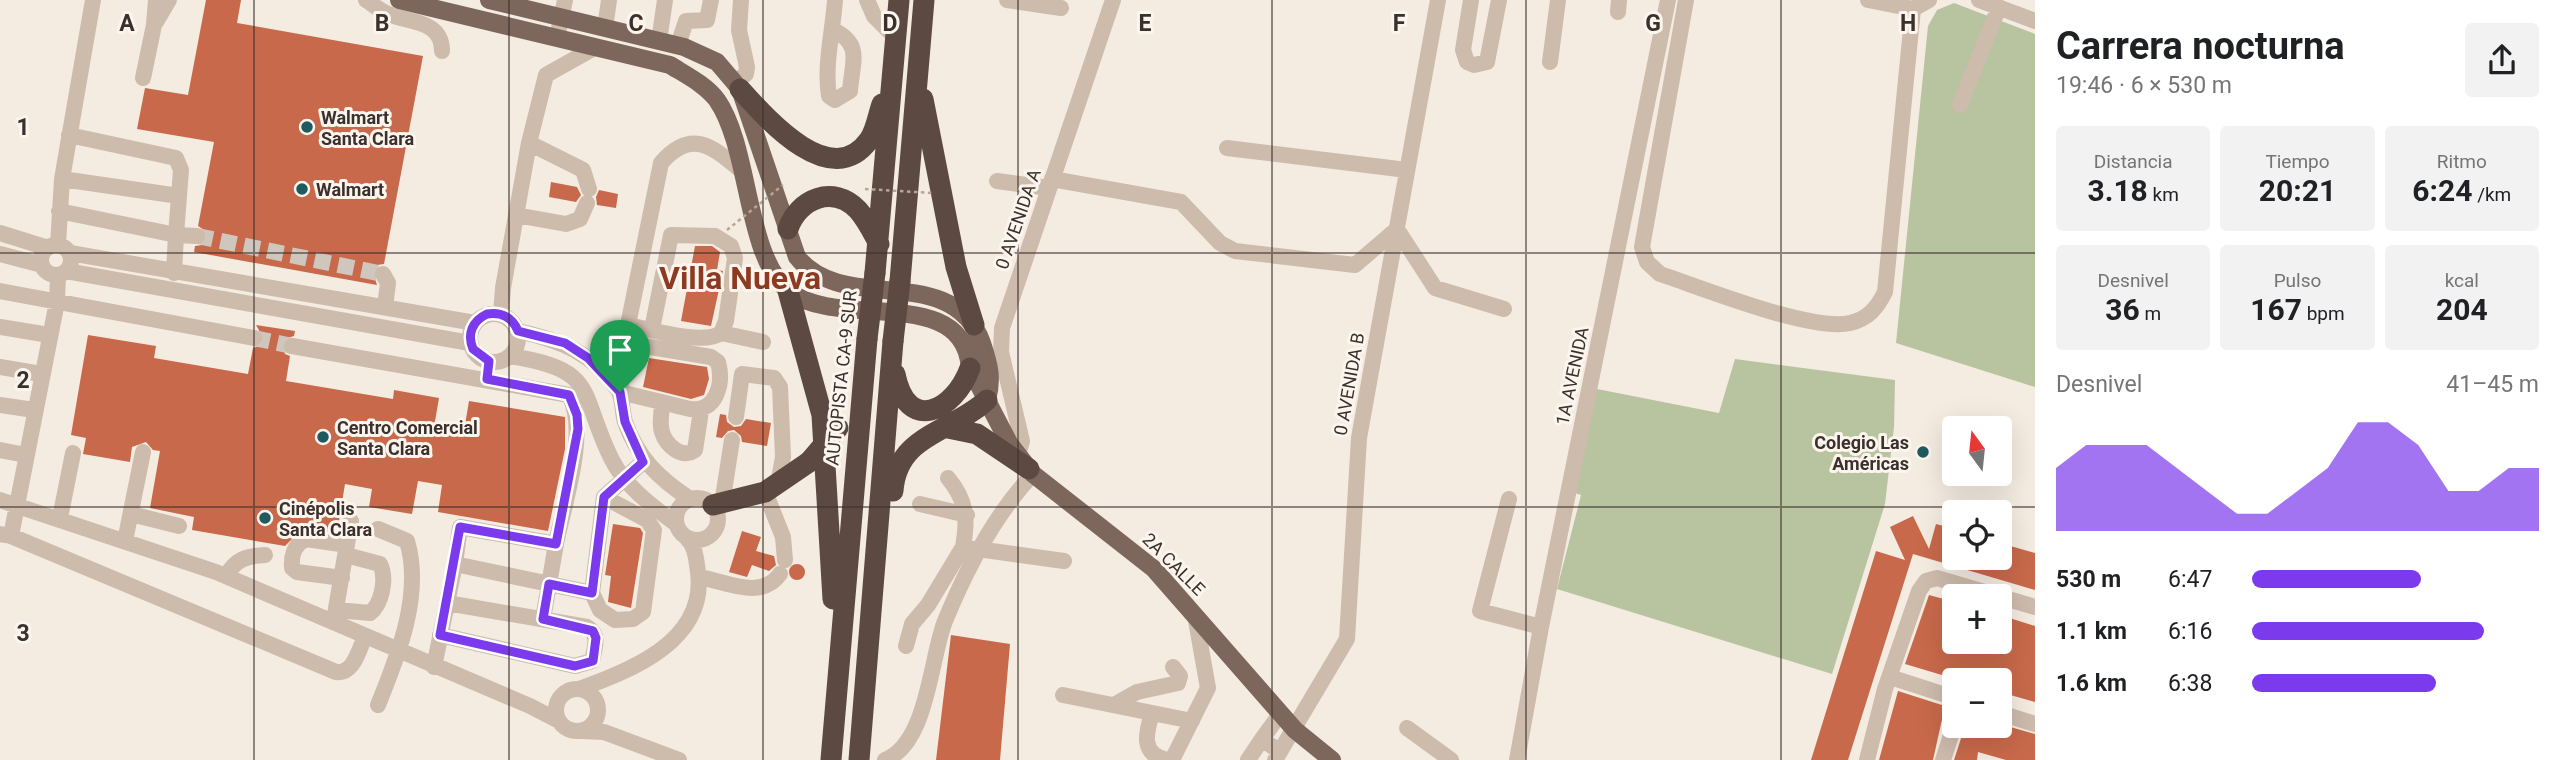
<!DOCTYPE html>
<html lang="es">
<meta charset="utf-8">
<style>
:root{--surface:#fff;--page:#f2f2f2;--text:#202124;--muted:#757577;--accent:#7c3aed}
body{margin:0;font-family:Roboto,sans-serif;background:var(--page);color:var(--text);height:100vh;display:flex;flex-direction:column;font-size:26px;white-space:nowrap}
*{box-sizing:border-box;margin:0}
p{font-size:23px;color:var(--muted)}
.icon{flex:none;width:38px;height:38px;fill:none;stroke:currentColor;stroke-width:2;stroke-linecap:round;stroke-linejoin:round}
.map{position:relative;flex:1;overflow:hidden}
.sheet{display:flex;flex-direction:column;background:var(--surface);width:525px}
.sheet>*{flex:none}
.needle{width:46px;rotate:345deg}
.controls{position:absolute;left:1942px;top:416px;display:grid;gap:14px}
.controls a{display:grid;place-items:center;width:70px;height:70px;border-radius:7px;background:var(--surface);box-shadow:0 7px 28px #0002;font-size:35px}
.pin{position:absolute;display:grid;place-items:center;width:60px;height:60px;color:#fff;margin:-72px -30px;border-radius:50% 50% 50% 0;rotate:-45deg;box-shadow:0 0 7px #0007}
.pin .icon{rotate:45deg}
.round{display:grid;place-items:center;flex:none;width:74px;height:74px;border-radius:7px;background:var(--page)}
.summary{display:flex;align-items:center;justify-content:space-between;height:119px;padding:0 21px}
h1{font-size:38px;font-weight:700;line-height:52px}
.stats{display:grid;grid-template-columns:repeat(3,1fr);gap:10px;height:119px;padding:7px 21px}
.stats div{display:grid;align-content:center;border-radius:7px;background:var(--page);text-align:center}
.stats b{font-size:30px;font-weight:700}
.stats small{font-size:19px;font-weight:400}
.stats p{font-size:19px}
.chart{height:196px;padding:14px 21px}
.chart p{display:flex;justify-content:space-between}
.chart svg{width:100%;height:126px;margin-top:7px;fill:var(--accent);opacity:.7}
ul{padding:0 21px;list-style:none;font-size:23px}
li{display:grid;grid-template-columns:112px 84px 1fr;align-items:center;height:52px}
li i{height:18px;border-radius:9px;background:var(--accent)}
main{display:flex;flex:1;min-height:0}
.map>svg:first-child{display:block}
</style>
<main>
<div class="map">
<svg width="2035" height="760" viewBox="0 0 2035 760">
<rect width="100%" height="100%" fill="#f4ebe1"/>
<path fill="#b8c4a0" d="M1954 3 2035 34V387L1896 343 1928 26 1937 10Z
M1735 359 1895 380 1894 427 1885 504 1832 674 1557 589 1581 495 1575 493 1597 389 1719 413Z"/>
<path fill="#c8694b" d="M206 0H241L237 23 423 56 384 264 377 265 373 273 377 285 194 252 195 246 202 245 207 237 206 231 198 226 214 142 137 129 145 88 188 95Z
M551 182 577 187 581 195 576 202 549 197Z
M599 190 618 194 616 208 597 205 596 197Z
M695 246H712L720 252 717 270 723 271 711 326 681 321Z
M256 325 295 331 294 336 284 339 282 345 285 354 290 356 286 381 393 399 394 390 439 398 434 427 464 431 469 401 565 417V449L548 531 438 512 442 485 418 481 412 514 369 507 372 489 345 484 337 533 302 529 285 546 192 530 194 517 150 508 160 451 153 450 146 442 132 447 130 462 83 454 86 438 71 435 88 335 156 346 154 358 248 374 253 348 261 345 264 339Z
M649 358 707 367 709 379 704 395 691 399 643 387Z
M720 414 726 415 727 422 734 427 741 426 746 419 771 423 767 446 742 442 741 436 734 430 728 431 722 438 716 437Z
M1913 516 1929 549 1936 524 1955 529V558H2000V543L2035 553V590L1913 554 1848 760H1811L1876 551 1905 560 1890 527Z
M613 524 640 528 643 533 631 608 608 602 611 576 605 575Z
M742 531 761 537 756 551 774 556 776 565 769 571 752 565 747 577 729 572Z
M789 572a8 8 0 1 1 16 0a8 8 0 1 1-16 0Z
M1929 595 1955 602V642H2000V615L2035 626V702L2000 692V681H1962L1905 664Z
M951 635 1010 644 1000 760H936Z
M1898 691 1945 706 1933 760H1879Z
M2000 724 2035 734V760H2006L1978 752 1977 760H1954L1965 726Z"/>
<g fill="none" stroke-linecap="round" stroke-linejoin="round">
<path stroke="#cfc6bd" stroke-width="16" stroke-dasharray="16 8" stroke-linecap="butt" d="M197 236 383 274
M254 338 292 346"/>
<path stroke="#cdbbac" stroke-width="16" d="M366 0C374 5 381 12 391 15 412 23 442 21 442 51
M867 0 874 16 896 38
M1007 0 1061 8
M1471 0 1463 50 1467 62 1474 65 1487 62 1499 0
M1686 0 1642 247 1647 262 1660 274C1703 288 1811 332 1850 323 1868 319 1877 308 1885 292L1913 9 1929 0
M1868 0 1913 9
M1979 0 2035 21
M1618 12 1619 0
M156 22 169 0
M605 28 609 0
M833 30C863 44 852 62 850 91L835 100 829 96C824 66 833 30 835 0
M557 38 565 0
M659 41 665 0
M678 45 686 21 707 20 711 0
M1550 62 1558 0
M143 78 154 25 156 0
M735 82 746 74 747 67 739 30 741 0
M1960 105 1999 7
M69 135 176 158 181 170 176 235 197 236
M529 143 583 170 589 189
M1227 148 1407 170
M62 179 179 196
M1052 179 1181 202 1220 243 1235 251 1355 265 1397 229 1435 288 1504 309
M997 181 1049 188
M59 211 176 235 174 273
M516 215 566 224 580 219 587 203
M0 233 48 248
M58 245 62 179 93 0
M41 260a15 15 0 1 1 30 0a15 15 0 1 1-30 0Z
M70 253 475 323
M0 254 42 265
M66 271 470 343
M383 274 388 283 385 307
M0 291 254 338
M470 338a24 24 0 1 1 48 0a24 24 0 1 1-48 0Z
M501 314 503 288 529 143 546 75 596 47
M628 325C650 329 703 346 721 333L726 321 735 258 731 246 715 236 671 235 652 329
M0 327 49 335
M518 331C559 340 594 353 618 390 623 398 622 412 625 422 638 458 658 478 690 499
M721 333 763 342
M626 343 711 357 718 362C724 384 716 413 690 409L620 392 628 325 661 163C693 126 715 149 744 173
M292 346 569 395C589 431 564 503 556 544
M510 356C600 370 578 392 612 460 626 487 652 506 676 524
M0 367 41 374
M662 403C662 412 659 423 662 432 666 445 682 460 695 450L701 411
M0 405 34 410
M736 417 742 374 774 378 780 387 783 457 778 485
M0 450 26 455
M1018 455 1022 441 1001 352 1002 328 1113 0
M948 478C967 501 968 519 963 547
M765 492 783 537 785 560
M604 497 647 520 654 530 643 612 633 619 615 620 600 610 592 593 604 497 643 462
M676 519a21 21 0 1 1 42 0a21 21 0 1 1-42 0Z
M1509 499 1480 611 1541 627
M0 500 216 572 530 706 559 721
M722 504 732 440
M920 504 967 515
M131 514 179 526
M60 518 73 453
M378 529 407 541C423 594 398 656 378 705
M0 534 11 536 336 672C354 674 358 651 365 637
M11 536 57 302 58 275
M125 541 143 452
M455 564 460 527 556 544 543 619
M226 576C236 559 246 556 265 555
M699 577C725 581 761 601 780 574
M342 578 297 572 292 568C291 557 294 544 306 539L347 545
M337 610 370 613C382 604 387 578 380 564L346 555
M334 620 351 521
M440 635 575 666 592 661C595 647 600 634 587 627L447 603
M906 646 912 624 928 605 963 547 1064 561
M434 667 455 564 592 593
M1890 677 1955 698
M556 710a21 21 0 1 1 42 0a21 21 0 1 1-42 0Z
M579 689C633 670 707 640 698 572 696 559 696 547 686 537
M1063 695 1192 721
M1114 705 1137 692 1178 683 1180 676 1173 667
M1152 713C1146 733 1140 754 1167 760
M2000 713 2035 724
M1407 728 1451 760
M582 731 604 732 679 760
M1280 752 1262 739 1281 713
M885 760C928 743 930 659 945 621 966 570 995 514 1033 474
M1172 760 1208 688 1195 615
M1248 760 1262 739
M1275 760 1347 639 1359 438 1438 0
M1517 760 1541 627 1668 0
M1867 760 1885 689 1919 591 1926 581 1937 578 2035 607
M1943 760 1955 723"/>
<path stroke="#7d675c" stroke-width="18" d="M399 0 670 65C686 75 706 85 717 100 751 149 745 258 790 292 841 330 963 284 970 368L1009 443 1033 474 1154 569 1295 730 1332 760
M489 0 684 47 717 62 740 89 797 257C844 316 952 260 982 343 989 364 993 378 987 400"/>
<path stroke="#5c4a42" stroke-width="21" d="M740 89C766 118 831 193 869 140 876 131 878 115 882 104
M923 99 956 267 974 325
M788 229C798 199 833 184 858 210 867 220 873 233 879 244
M875 273 899 0
M900 281 924 0
M788 291 822 415 833 599
M895 374C907 434 954 412 970 368
M948 428 977 434 1029 469
M893 491C897 434 951 433 987 400
M713 505 765 492 809 462
M831 760 867 339
M859 760 893 341"/>
<path stroke="#b9a596" stroke-width="2.5" stroke-dasharray="3.5 3.5" stroke-linecap="butt" d="M865 189 933 193
M727 230 783 185"/>
<path stroke="#5c4a42" stroke-width="21" d="M867 339 875 273
M893 341 900 281
M809 462 838 428"/>
</g>
<g fill="none" stroke-linecap="round" stroke-linejoin="round">
<g stroke="#fff" stroke-width="14">
<path id="route" d="M487 314C502 312 512 317 518 331L565 343 588 358 620 392 625 422 643 462 604 497 592 593 549 584 543 619 593 631 596 638 593 661 575 666 440 635 460 527 556 544 578 429 577 415 569 395 487 379 489 361 473 349C467 334 472 321 487 314Z"/>
</g>
<use href="#route" stroke="#7c3aed" stroke-width="9"/>
</g>
<path fill="none" stroke="#3b302b" stroke-width="2" stroke-opacity="0.55" d="M254 0V760M509 0V760M763 0V760M1018 0V760M1272 0V760M1526 0V760M1781 0V760M0 253H2035M0 507H2035"/>
<g fill="#1f5a5e" stroke="#fbf5ee" stroke-width="2.5">
<circle cx="307" cy="127" r="7"/>
<circle cx="302" cy="189" r="7"/>
<circle cx="323" cy="437" r="7"/>
<circle cx="1923" cy="452" r="7"/>
<circle cx="265" cy="518" r="7"/>
</g>
<g text-anchor="middle" dominant-baseline="central" stroke-width="6" stroke-linejoin="round" paint-order="stroke">
<g font-size="18" font-weight="bold" fill="#3b302b" stroke="#fbf5ee" text-anchor="start">
<text x="321" y="117">Walmart<tspan x="321" dy="21">Santa Clara</tspan></text>
<text x="316" y="189">Walmart</text>
<text x="337" y="427">Centro Comercial<tspan x="337" dy="21">Santa Clara</tspan></text>
<text x="1909" y="442" text-anchor="end">Colegio Las<tspan x="1909" dy="21">Américas</tspan></text>
<text x="279" y="508">Cinépolis<tspan x="279" dy="21">Santa Clara</tspan></text>
</g>
<g font-size="18" fill="#3b302b" stroke="#fbf5ee">
<text transform="translate(1018 219) rotate(-71)">0 AVENIDA A</text>
<text transform="translate(1572 376) rotate(-78)">1A AVENIDA</text>
<text transform="translate(841 378) rotate(-84)">AUTOPISTA CA-9 SUR</text>
<text transform="translate(1349 384) rotate(-80)">0 AVENIDA B</text>
<text transform="translate(1174 564) rotate(45)">2A CALLE</text>
</g>
<g font-size="32" font-weight="bold" fill="#8c3b22" stroke="#fbf5ee">
<text x="740" y="278">Villa Nueva</text>
</g>
</g>
<g font-size="23" text-anchor="middle" font-weight="bold" fill="#3b302b" stroke="#fbf5ee" stroke-width="6" stroke-linejoin="round" paint-order="stroke">
<text x="127" y="31">A</text>
<text x="382" y="31">B</text>
<text x="636" y="31">C</text>
<text x="890" y="31">D</text>
<text x="1145" y="31">E</text>
<text x="1399" y="31">F</text>
<text x="1653" y="31">G</text>
<text x="1908" y="31">H</text>
<text x="23" y="135">1</text>
<text x="23" y="388">2</text>
<text x="23" y="641">3</text>
</g>
</svg>
<div class="controls">
<a><svg class="needle" viewBox="-14 -14 28 28"><path d="M0-13l5 13h-10z" fill="#e53935"/><path d="M0 13l5-13h-10z" fill="#757577"/></svg></a>
<a><svg class="icon" aria-label="locate" viewBox="0 0 24 24"><circle cx="12" cy="12" r="6"/><path d="M12 2v4M12 18v4M2 12h4M18 12h4"/></svg></a>
<a>+</a>
<a>−</a>
</div>
<div class="pin" style="left:620px;top:392px;background:#1e9e55"><svg class="icon" aria-label="arrive" viewBox="0 0 24 24"><path d="M6 21V4h12l-3 4 3 4H6"/></svg></div>
</div>
<section class="sheet">
<div class="summary"><div><h1>Carrera nocturna</h1><p>19:46 · 6 × 530 m</p></div><a class="round"><svg class="icon" aria-label="share" viewBox="0 0 24 24"><path d="M12 15V3M7 8l5-5 5 5M5 13v7h14v-7"/></svg></a></div>
<div class="stats">
<div><p>Distancia</p><b>3.18<small> km</small></b></div>
<div><p>Tiempo</p><b>20:21</b></div>
<div><p>Ritmo</p><b>6:24<small> /km</small></b></div>
</div>
<div class="stats">
<div><p>Desnivel</p><b>36<small> m</small></b></div>
<div><p>Pulso</p><b>167<small> bpm</small></b></div>
<div><p>kcal</p><b>204</b></div>
</div>
<div class="chart"><p><span>Desnivel</span>41–45 m</p>
<svg viewBox="0 0 160 44" preserveAspectRatio="none"><path d="M0 44V22L10 14L20 14L30 14L40 22L50 30L60 38L70 38L80 30L90 22L100 6L110 6L120 14L130 30L140 30L150 22L160 22V44z"/></svg>
</div>
<ul>
<li><b>530 m</b>6:47<i style="width:59%"></i></li>
<li><b>1.1 km</b>6:16<i style="width:81%"></i></li>
<li><b>1.6 km</b>6:38<i style="width:64%"></i></li>
</ul>
</section>
</main>
